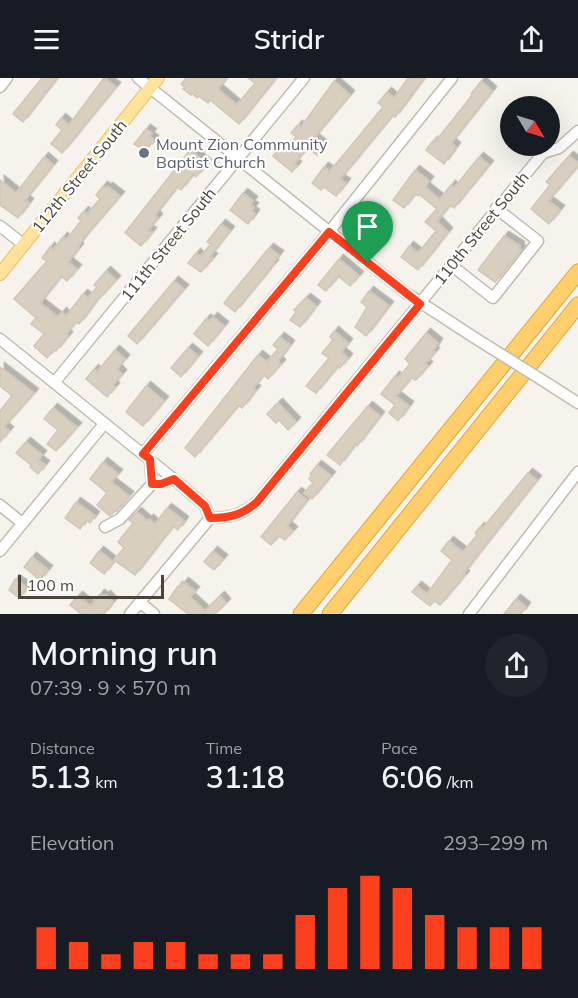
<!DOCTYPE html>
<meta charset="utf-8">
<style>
:root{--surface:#171b24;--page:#20242c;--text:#f1f3f6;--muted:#9ea1a6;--accent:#fc3f1d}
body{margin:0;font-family:Mulish,sans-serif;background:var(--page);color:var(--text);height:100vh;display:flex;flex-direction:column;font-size:22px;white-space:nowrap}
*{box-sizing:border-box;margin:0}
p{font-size:20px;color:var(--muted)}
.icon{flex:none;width:33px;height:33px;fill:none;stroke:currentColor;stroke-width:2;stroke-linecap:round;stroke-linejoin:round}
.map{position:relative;height:536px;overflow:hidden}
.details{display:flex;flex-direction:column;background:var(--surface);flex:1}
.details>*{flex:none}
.needle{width:39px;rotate:128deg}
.fabs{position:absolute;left:500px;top:18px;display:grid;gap:12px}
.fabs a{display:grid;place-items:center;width:60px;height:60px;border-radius:50%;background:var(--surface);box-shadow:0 6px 24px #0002;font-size:30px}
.scale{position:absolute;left:18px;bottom:15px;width:146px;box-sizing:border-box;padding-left:6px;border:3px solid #4b4439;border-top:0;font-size:16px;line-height:21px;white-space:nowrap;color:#4b4439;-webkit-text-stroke:4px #fff;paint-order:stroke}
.pin{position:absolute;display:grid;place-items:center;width:51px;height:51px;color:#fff;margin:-62px -26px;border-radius:50% 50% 50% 0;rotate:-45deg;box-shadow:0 0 6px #0007}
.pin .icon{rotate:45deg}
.round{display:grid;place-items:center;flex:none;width:63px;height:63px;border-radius:32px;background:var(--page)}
.summary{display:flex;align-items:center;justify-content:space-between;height:102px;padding:0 30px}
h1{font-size:33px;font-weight:600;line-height:45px}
.figures{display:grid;grid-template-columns:repeat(3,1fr);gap:9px;height:102px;padding:6px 30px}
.figures div{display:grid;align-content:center}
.figures b{font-size:30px;font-weight:600}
.figures small{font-size:16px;font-weight:400}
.figures p{font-size:16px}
.chart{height:168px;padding:12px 30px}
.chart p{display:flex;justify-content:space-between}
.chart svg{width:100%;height:108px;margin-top:6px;stroke:var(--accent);stroke-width:6}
header{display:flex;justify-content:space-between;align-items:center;height:78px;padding:0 30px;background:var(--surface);font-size:27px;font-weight:600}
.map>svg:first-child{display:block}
</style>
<header><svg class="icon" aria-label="menu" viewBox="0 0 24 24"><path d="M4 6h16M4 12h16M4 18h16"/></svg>Stridr<svg class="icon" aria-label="share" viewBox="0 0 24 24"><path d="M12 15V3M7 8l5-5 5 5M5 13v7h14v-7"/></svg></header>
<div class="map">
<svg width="578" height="536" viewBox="0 0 578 536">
<defs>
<filter id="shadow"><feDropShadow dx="4.5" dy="-4.5" stdDeviation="0" flood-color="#0004"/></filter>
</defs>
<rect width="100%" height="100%" fill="#f6f3ec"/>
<path fill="#d8cfc1" stroke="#d3c7b4" stroke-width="1.5" filter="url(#shadow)" d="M42 0H57L23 44 13 36Z
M104 0 116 9 62 75 51 66 62 52 56 47 61 40 69 47Z
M186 0H226L218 11 237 27 255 5 248 0H276L239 46 210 22 208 25 199 18 197 20 192 15 191 17 183 11 185 10 181 6Z
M408 0H424L395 39 393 37 340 101 346 105 336 118 324 109 321 112 312 105 324 89 330 93 360 57 383 29 378 25 387 14 394 20Z
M334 3 350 17 314 60 324 68 317 77 307 70 294 86 297 88 292 94 273 78 279 69 284 73 296 59 291 55 298 47 301 49Z
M481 3 492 13 451 65 456 69 444 86 426 72 433 63 435 64 466 25 472 17 471 16Z
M146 51 152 55 149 58 154 62 148 70 145 67 142 71 134 66Z
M190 72 207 86 196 99 193 96 181 112 177 109 155 137 158 140 148 152 152 154 141 168 125 155Z
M569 78 578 85V88L548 123 560 132 549 146 531 131 550 107 546 104Z
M44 79 53 87 25 122 29 125 18 140 0 127V102L16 115Z
M479 79 489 87 454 130 450 127 437 143 448 154 418 192 401 179 409 168 418 175 436 153 425 144 437 131 419 116 418 118 415 116 404 130 393 122 415 92 429 103 425 109 440 121 451 107 454 110Z
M103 108 107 111 108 109 120 118 84 160 78 168 79 170 68 184 77 191 67 203 61 198 40 225 58 239 62 234 66 238 83 216 88 220 97 209 94 207 106 193 116 202 99 221 98 220 79 246 76 244 66 256 68 258 56 273 54 272 47 280 34 268 44 256 31 246 36 240 14 221 47 183 42 180 50 169 53 172 63 159 66 162 81 143 78 140 84 133 87 136 100 121 96 117Z
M243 115 253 123 250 127 254 129 251 133 255 136 248 146 230 132Z
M221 146 230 153 210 178 213 180 201 194 188 185 196 175 200 179 211 166 207 164Z
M504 158 520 168 519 170 521 172 495 204 478 192Z
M269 170 279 177 273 185 274 186 235 234 224 225Z
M339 181 359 198 350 208 338 198 326 213 318 207Z
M174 203 184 211 137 266 128 258Z
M369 213 389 228 366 258 355 249 367 229 361 224Z
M306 220 316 228 300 249 290 242 296 234 294 232Z
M213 239 224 248 208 268 194 256 206 241 210 243Z
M334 253 348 265 341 274 348 280 340 290 338 288 316 315 306 308 329 280 322 275 333 262 330 259Z
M426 255 438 265 433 273 435 274 425 286 428 288 417 301 415 302 412 299 396 318 409 328 398 343 389 335 395 327 381 316 395 298 398 300 410 286 405 281Z
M280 259 290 267 278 283 281 286 268 301 264 297 253 310 256 312 242 330 239 327 233 334 195 379 185 370 258 277 267 284 278 271 273 267Z
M188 270 198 278 181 299 171 290Z
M115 272 125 281 117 291 122 296 113 307 115 309 107 319 86 301 94 291 97 294Z
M0 289 34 315 4 349 9 353 0 364V333L12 318 0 308Z
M146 308 164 323 143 348 126 334Z
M278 325 296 344 288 352 279 342 276 345 267 336Z
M368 328 380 338 357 368 355 366 340 387 327 377Z
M53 330 77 349 56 373 47 366 58 352 44 341Z
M26 364 42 377 38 382 45 387 38 396 30 389 31 387 16 375Z
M103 384 118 396 111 404 129 418 117 433 116 432 110 438 97 427 107 415 90 401Z
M317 387 331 398 312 421 304 415 313 405 309 401 312 397 310 396Z
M528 395 537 402 476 479 463 496 465 497 440 527 434 523 430 528 412 514 417 508 427 516 452 482 441 473 449 463 463 474 477 457 475 455 480 449 482 451Z
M297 414 307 422 287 448 293 453 285 462 279 458 271 467 261 459Z
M76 424 95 438 90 445 86 442 80 451 65 440Z
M167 430 184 443 178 452 173 448 135 497 114 482 124 470 118 464 133 445 129 442 137 434 147 443 149 441 155 446Z
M99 473 113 484 104 496 90 485Z
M213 473 223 481 214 492 204 484Z
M32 479 48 492 40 502 24 489Z
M15 501 27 510 19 520 9 512Z
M184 504 195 513 190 519 205 533 220 518 226 525 215 536H188L169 521 178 508 180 509Z
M100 516 104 519 106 517 113 524 104 536H81L70 527 78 518 91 528Z
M516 521 526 529 521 536H504Z"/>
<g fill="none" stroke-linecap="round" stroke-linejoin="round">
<g stroke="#c2bbae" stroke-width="13">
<path id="minor" d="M138 0 406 215 475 260
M0 9 7 0
M0 148 24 167
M451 187 493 220 538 163 496 130
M0 261 181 407 205 428 210 440
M54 305 304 0
M550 307 578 325
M143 376 329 154 452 0
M0 427 22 445
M105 449 120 441 152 406 150 382
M0 473 104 346
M140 524 154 536
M130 536 210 440C229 440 242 437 257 424L543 75 559 70 578 53
M469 536 578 394"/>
</g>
<g stroke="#e6c16a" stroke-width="14">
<path id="major" d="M0 196 158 0"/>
</g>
<g stroke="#e0a43c" stroke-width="17">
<path id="highway" d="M301 536 578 194
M330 536 578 227"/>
</g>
<use href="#minor" stroke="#fff" stroke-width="10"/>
<use href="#major" stroke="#ffe39c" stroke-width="12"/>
<use href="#highway" stroke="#ffcf6e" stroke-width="15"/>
<g stroke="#c2bbae" stroke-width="13" stroke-linecap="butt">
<path id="minor-bridge" d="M475 260 550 307"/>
</g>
<use href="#minor-bridge" stroke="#fff" stroke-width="10"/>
</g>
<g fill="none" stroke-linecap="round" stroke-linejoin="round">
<g stroke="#fff" stroke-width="12">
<path id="route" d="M329 154 420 226 257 424C242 437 230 440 210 440L205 428 174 401 161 406H152L150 381 143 376Z"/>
</g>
<use href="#route" stroke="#fc3f1d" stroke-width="8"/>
</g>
<circle fill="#6b7280" stroke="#fff" stroke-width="2" cx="144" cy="75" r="6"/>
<g text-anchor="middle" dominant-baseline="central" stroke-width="4.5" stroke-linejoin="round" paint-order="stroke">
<g font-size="16" fill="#5b616d" stroke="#fff" text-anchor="start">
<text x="156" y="66">Mount Zion Community<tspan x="156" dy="18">Baptist Church</tspan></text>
</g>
<g font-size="16" fill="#4b4439" stroke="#fff">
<text transform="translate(79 98) rotate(-51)">112th Street South</text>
<text transform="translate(481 150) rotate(-51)">110th Street South</text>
<text transform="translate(168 166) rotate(-51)">111th Street South</text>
</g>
</g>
</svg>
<div class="fabs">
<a><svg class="needle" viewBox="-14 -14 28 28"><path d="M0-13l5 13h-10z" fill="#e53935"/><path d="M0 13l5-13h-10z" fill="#9ea1a6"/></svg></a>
</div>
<div class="scale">100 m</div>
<div class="pin" style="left:368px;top:185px;background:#1e9e55"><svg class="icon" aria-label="arrive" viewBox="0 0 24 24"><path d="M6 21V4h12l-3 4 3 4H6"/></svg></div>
</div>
<section class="details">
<div class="summary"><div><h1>Morning run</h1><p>07:39 · 9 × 570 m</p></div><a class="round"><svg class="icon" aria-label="share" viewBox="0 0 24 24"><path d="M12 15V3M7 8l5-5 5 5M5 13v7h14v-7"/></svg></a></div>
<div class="figures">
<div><p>Distance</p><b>5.13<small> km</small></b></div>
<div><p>Time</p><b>31:18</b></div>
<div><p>Pace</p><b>6:06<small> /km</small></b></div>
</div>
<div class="chart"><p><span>Elevation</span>293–299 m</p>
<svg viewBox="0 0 160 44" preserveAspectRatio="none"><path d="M5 44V27M15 44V33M25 44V38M35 44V33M45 44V33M55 44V38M65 44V38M75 44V38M85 44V22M95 44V11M105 44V6M115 44V11M125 44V22M135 44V27M145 44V27M155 44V27"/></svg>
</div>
</section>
